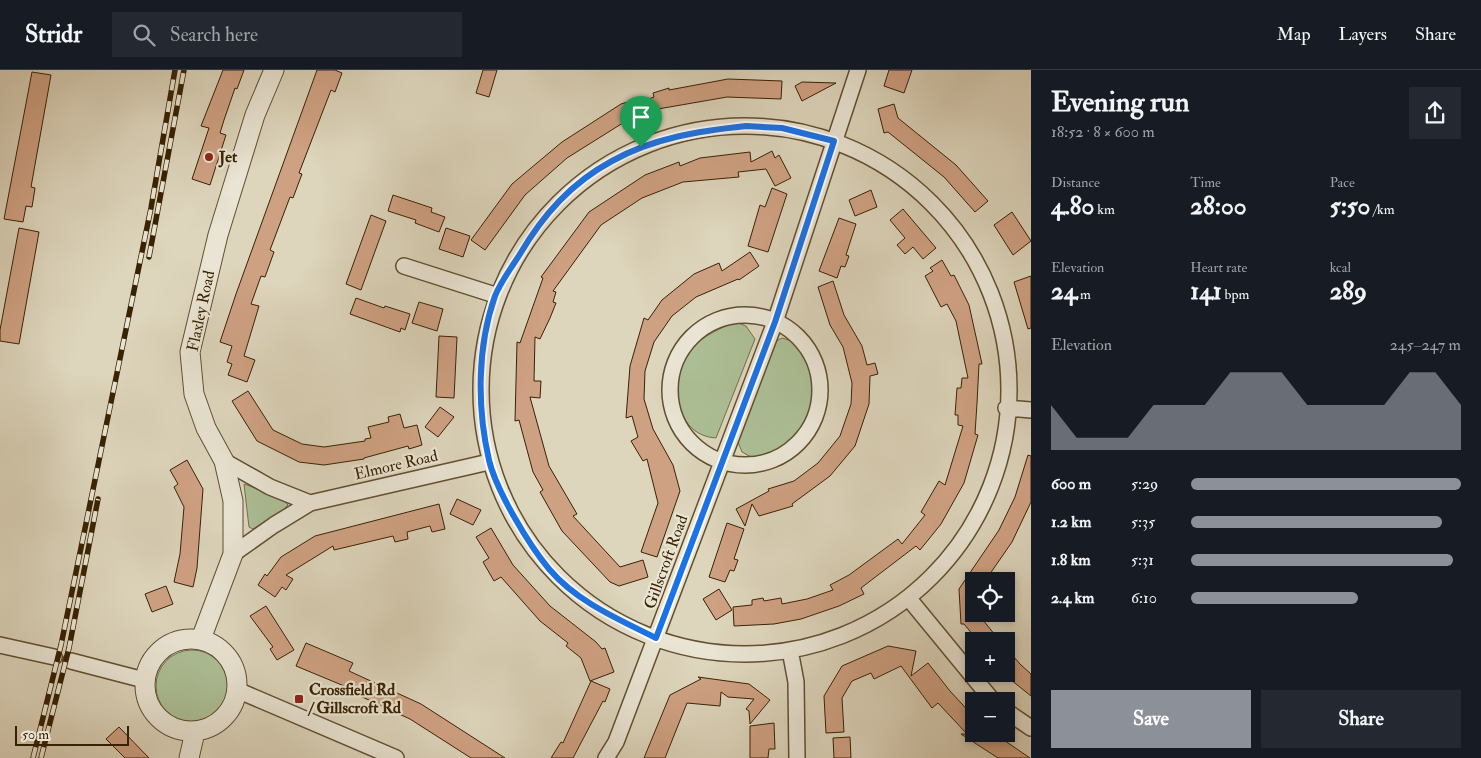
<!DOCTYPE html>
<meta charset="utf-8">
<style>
:root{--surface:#171b24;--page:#242831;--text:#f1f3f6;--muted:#9ea1a6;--line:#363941;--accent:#8c9099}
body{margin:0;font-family:"IM FELL Double Pica",serif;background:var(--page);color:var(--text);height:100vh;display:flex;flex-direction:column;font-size:19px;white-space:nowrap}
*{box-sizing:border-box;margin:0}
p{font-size:16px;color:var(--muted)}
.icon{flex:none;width:28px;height:28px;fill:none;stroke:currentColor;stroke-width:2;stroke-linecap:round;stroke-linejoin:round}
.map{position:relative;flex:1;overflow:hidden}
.panel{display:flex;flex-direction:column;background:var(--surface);width:450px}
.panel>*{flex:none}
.controls{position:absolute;left:965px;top:502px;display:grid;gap:10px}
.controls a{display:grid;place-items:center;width:50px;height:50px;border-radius:0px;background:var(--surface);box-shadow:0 2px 8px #0003;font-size:25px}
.scale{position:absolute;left:15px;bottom:12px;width:114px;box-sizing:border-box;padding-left:5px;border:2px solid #392202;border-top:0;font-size:14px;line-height:18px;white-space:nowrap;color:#392202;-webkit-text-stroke:4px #e9e4d3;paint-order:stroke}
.pin{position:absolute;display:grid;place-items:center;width:42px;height:42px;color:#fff;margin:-51px -21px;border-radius:50% 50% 50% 0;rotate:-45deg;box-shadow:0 0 5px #0007}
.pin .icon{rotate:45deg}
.round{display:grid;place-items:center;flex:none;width:52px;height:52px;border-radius:0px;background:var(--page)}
.head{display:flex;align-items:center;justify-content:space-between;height:85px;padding:0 20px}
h1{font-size:28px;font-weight:700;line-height:38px}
.metrics{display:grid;grid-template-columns:repeat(3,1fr);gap:8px;height:85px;padding:5px 20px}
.metrics div{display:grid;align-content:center}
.metrics b{font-size:25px;font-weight:700}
.metrics small{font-size:14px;font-weight:400}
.metrics p{font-size:14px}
.chart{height:140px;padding:10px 20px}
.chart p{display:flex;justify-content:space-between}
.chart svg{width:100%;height:90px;margin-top:5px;fill:var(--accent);opacity:.7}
.cta{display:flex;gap:10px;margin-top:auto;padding:10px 20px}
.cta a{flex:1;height:58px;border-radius:0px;background:var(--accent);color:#fff;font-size:20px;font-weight:700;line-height:58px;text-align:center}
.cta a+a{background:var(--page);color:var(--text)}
ul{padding:0 20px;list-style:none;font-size:16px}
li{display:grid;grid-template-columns:80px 60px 1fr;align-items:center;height:38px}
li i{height:12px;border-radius:6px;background:var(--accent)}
header{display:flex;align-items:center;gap:30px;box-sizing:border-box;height:70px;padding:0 25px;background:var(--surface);border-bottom:1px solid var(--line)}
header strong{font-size:24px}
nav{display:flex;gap:28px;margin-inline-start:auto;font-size:18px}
.search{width:350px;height:45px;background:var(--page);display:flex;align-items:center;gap:12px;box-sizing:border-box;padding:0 18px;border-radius:0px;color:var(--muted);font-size:19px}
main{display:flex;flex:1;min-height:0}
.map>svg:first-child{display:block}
</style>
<header>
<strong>Stridr</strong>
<div class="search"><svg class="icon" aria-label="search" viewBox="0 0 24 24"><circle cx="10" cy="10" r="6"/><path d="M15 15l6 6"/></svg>Search here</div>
<nav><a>Map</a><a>Layers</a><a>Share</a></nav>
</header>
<main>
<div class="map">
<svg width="1031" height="688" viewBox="0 0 1031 688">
<rect width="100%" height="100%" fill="#ddd5bc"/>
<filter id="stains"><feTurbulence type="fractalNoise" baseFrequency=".004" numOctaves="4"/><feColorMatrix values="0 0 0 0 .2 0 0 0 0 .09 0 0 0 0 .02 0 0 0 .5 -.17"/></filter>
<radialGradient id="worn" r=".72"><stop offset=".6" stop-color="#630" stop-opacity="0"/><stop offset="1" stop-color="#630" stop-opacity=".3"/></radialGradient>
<path fill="#acbe95" stroke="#72704c" d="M736 252 746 256 755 269 716 368C678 366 669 319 683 289 691 272 719 258 736 252Z
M782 268 792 271 807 285 814 321 812 348 798 369 779 385 753 388 742 382 738 372 772 273Z
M244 414 280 427 288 435 277 446 253 459 249 457Z
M156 616a36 36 0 1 1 72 0a36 36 0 1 1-72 0Z"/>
<path fill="#cfa183" stroke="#392202" d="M223 0H244L237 19 235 18 224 50 220 63 226 65 210 115 192 109 209 58 201 56Z
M317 0H335L342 3 335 22 331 20 299 103 302 104 293 128 290 127 270 180 274 182 265 207 261 206 251 234 259 236 244 286 255 290 247 312 228 305 232 294 227 292 232 276 220 272 236 224Z
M483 0H497L489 27 476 23Z
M889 0H912L904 23 884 16Z
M32 2 51 5 31 117 35 118 32 137 26 136 23 152 4 149Z
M728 9 782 11 781 29 727 27 658 39 660 43 635 51 634 46 567 88 525 125 485 180 471 170 512 114 562 72 621 34 631 31 632 35 654 27 653 23 669 18V20Z
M802 12 836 13 802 31 795 16Z
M894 34 898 48 956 95 988 131 975 142 944 107 888 62 884 63 878 39Z
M772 81 775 88 779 85 791 108 775 116 766 99 738 102 739 107 683 112 642 128 601 155 553 221 556 222 553 232 556 233 550 248 540 269 535 267 534 311H541L540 328 530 327 549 396 577 444 573 446 620 497 643 490 648 507 619 516 610 512 562 461 540 422 543 420 533 402 519 350 515 351 517 272 520 273 543 208 541 207 589 142 645 105 679 92 680 96 700 88 750 82 751 92Z
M772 118 787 124 768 182 748 176 760 135 765 137Z
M871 120 877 137 855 146 849 130Z
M393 125 432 138 431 142 445 147 439 162 415 153 416 150 388 141Z
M903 139 936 178 923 189 913 177 905 184 897 175 905 168 890 150Z
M1012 142 1031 171 1013 185 994 155Z
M371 145 386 151 361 220 346 214Z
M839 148 856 154 846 185 849 186 845 197 841 196 837 208 819 201Z
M19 158 39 162 19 274 0 271V260Z
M446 158 470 166 463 187 439 179Z
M750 182 759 196 739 210 738 209 696 227 672 246 654 272 645 301 644 329 653 359 673 395 680 421 657 487 641 482 658 433 647 389 643 391 631 371 638 367 632 346 626 348 630 296 644 248 648 250 662 230 694 204 719 193 722 201Z
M942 190 951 206 954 205 969 235 982 294H979L977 333 975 364 978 365 964 413 941 454 920 480 916 476 861 518 864 524 839 536 801 549 774 554 734 556 733 537 752 535V530L763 528 764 531 781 528 782 534 807 529 833 520 830 515 849 505 898 469 902 474 925 445 921 442 939 411 945 415 963 356 958 355V345H955L957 318H961L962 308H968L956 251 947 234 941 237 925 206 933 201 930 198Z
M1031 206V258L1028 259 1014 212Z
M833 211 844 245 862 276 867 295 875 293 878 304 870 306 869 334 855 376 830 406 792 434 793 436 759 446 752 434 745 456 736 439 769 421 768 419 794 411 818 393 840 366 851 334 852 313 843 277 830 255 818 217Z
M356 228 384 238 385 236 410 244 405 260 401 258 400 262 350 244Z
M419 232 443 239 437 261 412 253Z
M439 266 457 267 454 328 436 327Z
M248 321 273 360 302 374 324 377 365 371V369L371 368 368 357 389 352 388 347 400 344 404 358 417 355 422 375 409 379 408 376 364 388V389L324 395 299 392 257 371 232 331Z
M440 337 454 347 438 367 425 357Z
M1028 385 1031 386V432L1012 472 985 511H974V544H978L1000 571H978L964 554H961L959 519 999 460 1015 427Z
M187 390 203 419 197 498 193 517 174 512 180 484 184 437 174 417 178 414 170 400Z
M457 429 481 440 473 455 450 444Z
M439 434 445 459 432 462 430 456 407 462 408 469 395 472 393 466 334 480 333 476 286 505 293 509 286 520 282 517 275 527 258 515 265 504 267 506 281 487 315 466Z
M727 453 744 459 734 489 738 490 734 501 730 500 725 512 709 507Z
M491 458 513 495 550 536 596 572 602 579 605 578 614 602 590 611 581 588 566 576 568 573 540 551 501 507 494 511 483 492 489 488 476 467Z
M166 516 173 534 152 542 145 524Z
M719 519 732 540 716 550 703 529Z
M266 536 294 580 277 590 270 579 273 577 250 546Z
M306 573 353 593 349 601 421 634 505 688H471L410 649 347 620 349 618 296 596Z
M888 576 916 581 911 606 928 593 950 621 974 647V664H995L1030 688H998L961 664H967L938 633 932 638 901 596 874 609 871 603 852 611 842 628 844 662 826 663 824 626 842 596Z
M1006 578 1020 594 1031 604V626L1006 606Z
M698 607 749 614 770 630 750 654 749 641 746 639 754 629 728 627 721 622 720 636 687 633 665 688H644L670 625 701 609Z
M591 611 610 619 605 632 603 631 573 688H551L561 672 563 673Z
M774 653 775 679H769L768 688H750V656Z
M119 657 149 688H125L106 669Z
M850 667 851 688H834L833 668Z"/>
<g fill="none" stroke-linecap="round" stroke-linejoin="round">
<g stroke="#624f30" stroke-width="18">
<path id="minor" d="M481 320a264 264 0 1 1 528 0a264 264 0 1 1-528 0Z
M404 196 495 225
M670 320a75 75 0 1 1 150 0a75 75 0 1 1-150 0Z
M1006 338 1031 340
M224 391 270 417 310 433
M233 484 274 455 310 433 489 392
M910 530 993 631
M0 575 54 587
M790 580 796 612 797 688
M71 591 144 610
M237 620 396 688
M1006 641 1031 658
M606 688 616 672 775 252 858 0"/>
</g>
<g stroke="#624f30" stroke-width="21">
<path id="tertiary" d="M145 615a46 46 0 1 1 92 0a46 46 0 1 1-92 0Z
M201 569 233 484V431L224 391 206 358 194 324 190 282 218 165 255 45 274 0
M189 688 195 662"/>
</g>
<use href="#minor" stroke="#e9e4d3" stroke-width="15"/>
<use href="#tertiary" stroke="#e9e4d3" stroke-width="19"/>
<g stroke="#392202" stroke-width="5.5">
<path id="rail" d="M149 187 184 0
M33 688 61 575 151 138 175 0
M41 688 69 578 98 429"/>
</g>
<use href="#rail" stroke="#e9e4d3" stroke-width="4" stroke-dasharray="11" stroke-linecap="butt"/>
</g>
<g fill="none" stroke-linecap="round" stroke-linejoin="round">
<g stroke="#fff" stroke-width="10">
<path id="route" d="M746 56 782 58 834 71 775 252 656 568C618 549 577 532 549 499 529 475 496 420 489 390 477 338 477 277 495 226 501 211 512 197 520 184 543 145 571 113 612 91 653 68 699 61 746 56Z"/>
</g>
<use href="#route" stroke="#1a73e8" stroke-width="6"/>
</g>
<g fill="#8f2418" stroke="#e9e4d3" stroke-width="2">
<circle cx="209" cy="87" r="5"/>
<rect x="294" y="624" width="10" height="10" rx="2.5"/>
</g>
<g text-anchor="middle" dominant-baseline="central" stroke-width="4.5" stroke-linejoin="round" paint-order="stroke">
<g font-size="16" font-weight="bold" fill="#392202" stroke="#e9e4d3" text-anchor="start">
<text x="219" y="87">Jet</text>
<text x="309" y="620">Crossfield Rd<tspan x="309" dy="18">/ Gillscroft Rd</tspan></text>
</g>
<g font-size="16" fill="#392202" stroke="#e9e4d3">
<text transform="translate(201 241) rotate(-78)">Flaxley Road</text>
<text transform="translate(396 395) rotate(-13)">Elmore Road</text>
<text transform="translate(666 492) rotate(-70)">Gillscroft Road</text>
</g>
</g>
<rect width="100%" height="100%" filter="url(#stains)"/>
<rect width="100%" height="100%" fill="url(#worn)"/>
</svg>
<div class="controls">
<a><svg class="icon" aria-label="locate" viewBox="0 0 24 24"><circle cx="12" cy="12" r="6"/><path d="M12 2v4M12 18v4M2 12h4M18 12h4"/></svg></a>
<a>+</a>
<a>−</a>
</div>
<div class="scale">50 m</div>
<div class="pin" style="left:641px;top:77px;background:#1e9e55"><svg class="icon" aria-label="arrive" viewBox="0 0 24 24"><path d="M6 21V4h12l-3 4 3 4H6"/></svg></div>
</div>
<section class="panel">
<div class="head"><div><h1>Evening run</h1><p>18:52 · 8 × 600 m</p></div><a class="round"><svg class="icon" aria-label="share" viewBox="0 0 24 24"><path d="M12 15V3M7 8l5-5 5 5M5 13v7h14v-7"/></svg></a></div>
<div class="metrics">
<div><p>Distance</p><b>4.80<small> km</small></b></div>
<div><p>Time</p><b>28:00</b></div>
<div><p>Pace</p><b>5:50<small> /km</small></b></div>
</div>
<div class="metrics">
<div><p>Elevation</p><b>24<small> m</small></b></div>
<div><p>Heart rate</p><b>141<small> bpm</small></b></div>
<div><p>kcal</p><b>289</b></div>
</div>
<div class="chart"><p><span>Elevation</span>245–247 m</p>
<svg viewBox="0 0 160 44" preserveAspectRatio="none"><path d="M0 44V22L10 38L20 38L30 38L40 22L50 22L60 22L70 6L80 6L90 6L100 22L110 22L120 22L130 22L140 6L150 6L160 22V44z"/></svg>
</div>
<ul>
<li><b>600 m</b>5:29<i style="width:100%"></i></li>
<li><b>1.2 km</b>5:35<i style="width:93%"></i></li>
<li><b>1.8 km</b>5:31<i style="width:97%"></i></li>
<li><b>2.4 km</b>6:10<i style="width:62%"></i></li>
</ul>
<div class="cta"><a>Save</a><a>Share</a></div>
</section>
</main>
